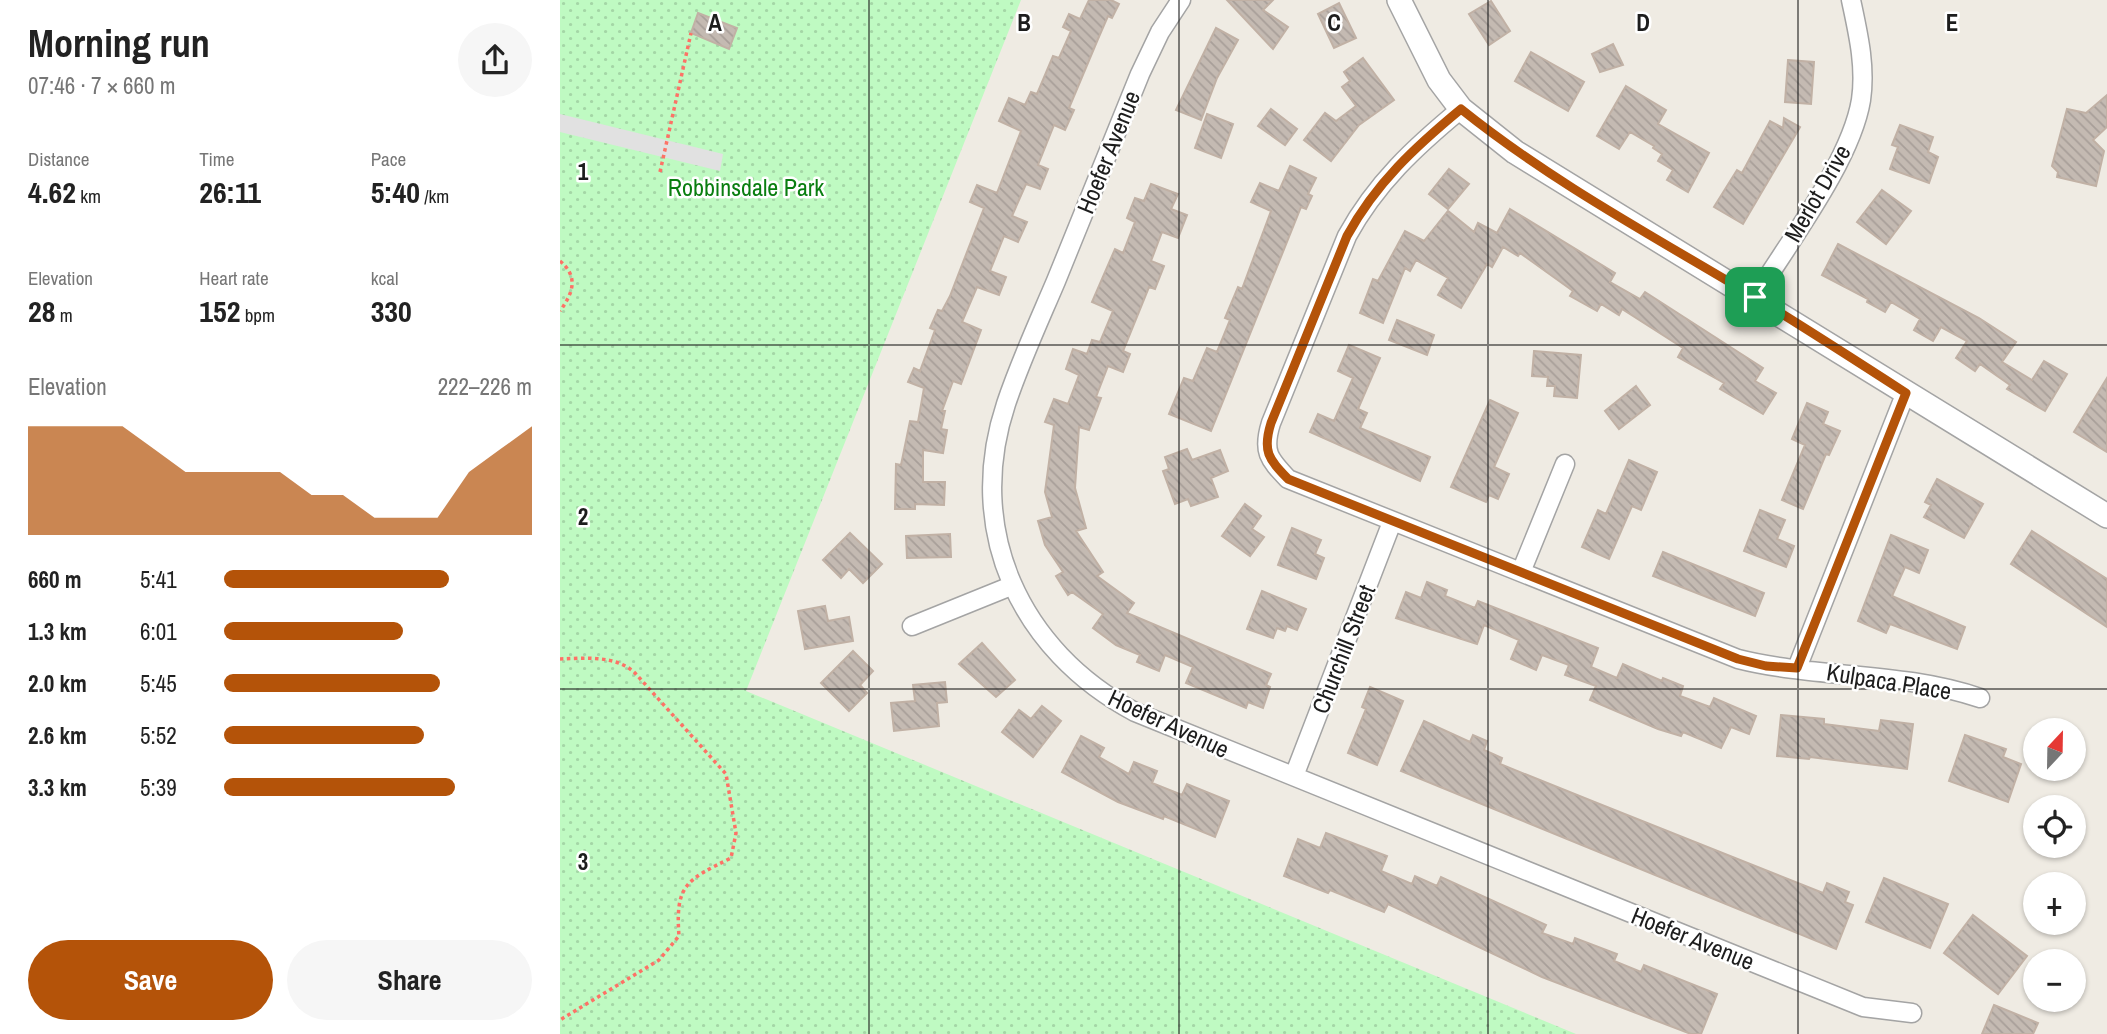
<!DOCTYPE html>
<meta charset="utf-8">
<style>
:root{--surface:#fff;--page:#f6f6f6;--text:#222;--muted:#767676;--accent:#b45309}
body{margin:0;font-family:"Archivo Narrow",sans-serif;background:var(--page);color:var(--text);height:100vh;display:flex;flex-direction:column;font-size:26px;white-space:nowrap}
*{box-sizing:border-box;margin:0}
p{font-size:23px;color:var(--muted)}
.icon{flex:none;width:38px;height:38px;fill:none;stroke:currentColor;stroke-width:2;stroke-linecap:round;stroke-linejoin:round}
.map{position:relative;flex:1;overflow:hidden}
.side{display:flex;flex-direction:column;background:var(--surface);width:560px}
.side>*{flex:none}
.needle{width:46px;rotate:22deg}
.buttons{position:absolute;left:1463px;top:718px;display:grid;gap:14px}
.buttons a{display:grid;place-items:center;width:63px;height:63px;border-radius:50%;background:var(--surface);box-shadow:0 2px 5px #0004;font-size:35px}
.pin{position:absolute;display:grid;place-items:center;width:60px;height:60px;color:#fff;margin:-30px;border-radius:14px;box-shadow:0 4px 10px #0006}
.round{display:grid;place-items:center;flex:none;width:74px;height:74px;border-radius:37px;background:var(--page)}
.overview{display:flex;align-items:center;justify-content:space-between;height:119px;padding:0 28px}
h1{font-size:38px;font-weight:700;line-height:52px}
.figures{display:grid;grid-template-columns:repeat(3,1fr);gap:10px;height:119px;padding:7px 28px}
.figures div{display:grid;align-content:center}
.figures b{font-size:30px;font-weight:700}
.figures small{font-size:19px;font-weight:400}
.figures p{font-size:19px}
.chart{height:196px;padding:14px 28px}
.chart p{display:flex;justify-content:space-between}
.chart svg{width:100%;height:126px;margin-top:7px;fill:var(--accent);opacity:.7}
.cta{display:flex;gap:14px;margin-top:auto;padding:14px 28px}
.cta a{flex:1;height:80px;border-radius:42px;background:var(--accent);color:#fff;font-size:28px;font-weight:700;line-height:80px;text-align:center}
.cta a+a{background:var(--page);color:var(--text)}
ul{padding:0 28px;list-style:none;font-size:23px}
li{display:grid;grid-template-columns:112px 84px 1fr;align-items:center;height:52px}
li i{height:18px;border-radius:9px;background:var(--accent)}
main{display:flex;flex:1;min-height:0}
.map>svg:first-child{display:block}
</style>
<main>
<section class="side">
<div class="overview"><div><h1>Morning run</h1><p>07:46 · 7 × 660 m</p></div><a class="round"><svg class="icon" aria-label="share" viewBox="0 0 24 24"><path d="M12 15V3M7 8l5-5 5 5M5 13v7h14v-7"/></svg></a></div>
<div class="figures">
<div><p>Distance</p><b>4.62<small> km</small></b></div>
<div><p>Time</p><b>26:11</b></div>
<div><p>Pace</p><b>5:40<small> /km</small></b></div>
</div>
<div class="figures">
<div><p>Elevation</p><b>28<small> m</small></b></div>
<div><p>Heart rate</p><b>152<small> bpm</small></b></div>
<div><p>kcal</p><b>330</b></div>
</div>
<div class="chart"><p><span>Elevation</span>222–226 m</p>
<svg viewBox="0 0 160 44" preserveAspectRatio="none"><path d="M0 44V6L10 6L20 6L30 6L40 14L50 22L60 22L70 22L80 22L90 30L100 30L110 38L120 38L130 38L140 22L150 14L160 6V44z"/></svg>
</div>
<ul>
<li><b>660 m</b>5:41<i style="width:73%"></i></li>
<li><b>1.3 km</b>6:01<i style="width:58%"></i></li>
<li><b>2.0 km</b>5:45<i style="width:70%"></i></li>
<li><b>2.6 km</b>5:52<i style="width:65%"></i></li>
<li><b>3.3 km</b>5:39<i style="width:75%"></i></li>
</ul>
<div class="cta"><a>Save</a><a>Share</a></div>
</section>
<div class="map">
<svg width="1547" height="1034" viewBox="0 0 1547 1034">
<defs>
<pattern id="park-dots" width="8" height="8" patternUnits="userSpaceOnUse" patternTransform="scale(1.75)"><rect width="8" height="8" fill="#bffac2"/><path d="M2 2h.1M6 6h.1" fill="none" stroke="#a4d6a6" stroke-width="1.8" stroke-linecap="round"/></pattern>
<pattern id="building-back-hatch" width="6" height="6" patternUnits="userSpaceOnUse" patternTransform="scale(1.75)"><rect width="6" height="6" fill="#c4bab2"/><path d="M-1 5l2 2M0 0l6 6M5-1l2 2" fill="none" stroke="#a89f99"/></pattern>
</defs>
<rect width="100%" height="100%" fill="#efebe3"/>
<path fill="url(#park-dots)" d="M0 0H461L186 691 1016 1034H0Z"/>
<path fill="#e1e1e1" d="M0 114 163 154 160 171 0 132Z"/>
<path fill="url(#building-back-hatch)" stroke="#c1b1a5" stroke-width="2" d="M529 0H551L559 4 552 18 548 16 538 39 509 108 514 110 505 130 494 125 478 165 488 169 480 189 466 184 452 216 467 222 458 242 444 236 430 271 446 277 439 295 417 287 402 322 421 330 401 384 393 381 382 411H385L381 429 387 430 383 453 363 450V482H385L384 505 355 504V509H335L336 464 341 465 350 421 358 422 364 388 348 382 354 368 360 371 375 330 370 328 378 310 382 311 390 296 424 208 410 202 417 185 437 193 461 131 439 121 449 98 465 105 471 92 477 94 493 56 499 58 511 31 503 27 509 14 520 19Z
M667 0H713L703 10 728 27 713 49Z
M931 1 950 31 929 45 909 14Z
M779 3 796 38 774 48 758 14Z
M138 13 177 28 169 49 131 33Z
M656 28 678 40 657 78 641 120 616 110Z
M1053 44 1063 65 1040 72 1032 54Z
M971 52 1024 82 1008 111 955 81Z
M803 58 834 100 799 125 771 161 744 140 765 113 776 121 796 106 782 87 790 81 784 72Z
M1228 60 1254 62 1251 104 1225 102Z
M1066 86 1106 110 1098 124 1149 153 1128 192 1107 180 1113 170 1098 161 1102 154 1093 148 1094 146 1070 132 1059 149 1037 136Z
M1547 95V127L1533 140 1544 151 1536 186 1497 177 1498 172 1492 166 1507 109 1526 113Z
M711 109 737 129 725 145 698 126Z
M647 114 673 124 661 158 635 148Z
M1224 118 1240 127 1183 224 1154 207 1177 170 1182 173 1210 121 1223 128Z
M1340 125 1373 137 1368 152 1378 157 1369 183 1330 169 1338 147 1332 145Z
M730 166 756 178 748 194 752 196 746 209 741 207 651 431 609 414 624 378 633 381 647 348 657 352 670 320 665 318 678 287 682 289 711 211 691 202 700 183 719 191Z
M889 169 909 184 888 209 869 194Z
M591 184 618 194 611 209 627 215 618 238 602 232 591 261 604 266 595 289 589 287 563 351 570 354 563 372 548 366 536 397 541 398 529 430 519 427 515 488 526 528 516 531 543 572 537 576 574 603 567 613 711 674 706 685 710 687 703 708 688 702 686 708 626 683 633 667 605 655 599 671 577 662 580 655 556 645 533 628 543 614 512 592 508 595 496 576 503 572 485 545 478 521 492 517 485 492 494 425 485 422 494 399 508 404 519 375 506 369 513 349 527 354 532 340 540 342 553 311 532 302 555 249 563 253 575 222 567 218 575 198 584 201Z
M1322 190 1351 211 1326 244 1297 222Z
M950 209 1055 273 1050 282 1080 299 1085 292 1203 368 1195 381 1216 393 1203 414 1160 389 1164 383 1118 357 1123 348 1062 309 1059 315 1041 304 1037 311 1010 296 1013 291 960 253 958 256 943 247 932 267 927 264 901 308 878 295 888 278 856 260 850 271 845 268 823 323 800 313 813 279 818 281 845 231 864 241 888 211 914 232 918 223 937 233Z
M1278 244 1419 318 1456 342 1442 362 1472 380 1484 361 1507 374 1485 411 1447 389 1450 385 1420 364 1415 371 1396 358 1407 341 1381 327 1373 341 1354 330 1360 319 1331 302 1325 312 1307 302 1308 299 1262 275Z
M837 320 874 335 867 355 829 340Z
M789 345 820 358 798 409 807 413 800 428 870 457 860 481 750 432 758 414 774 421 793 378 778 371Z
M974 351 1021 355 1017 398 994 396 995 386H987L988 377 972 376Z
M1547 378V452L1514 432Z
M1076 386 1090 405 1059 429 1045 411Z
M930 400 958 413 934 467 949 474 938 499 929 495 926 502 891 487Z
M1247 403 1268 412 1263 424 1280 431 1269 455 1266 454 1243 509 1222 500 1245 445 1232 439Z
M627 449 632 460 660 450 668 471 651 478 658 497 631 506 628 499 615 504 603 471 609 469 605 457Z
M1069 460 1097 472 1081 510 1072 506 1049 559 1022 547 1038 510 1046 514Z
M1377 479 1423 504 1404 538 1364 517 1371 505 1365 502Z
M685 504 701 516 692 529 704 537 690 556 662 536Z
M1200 510 1225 520 1217 539 1234 546 1226 567 1184 551Z
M732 528 761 540 755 554 764 558 756 579 718 565Z
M1472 531 1547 579V627L1451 564Z
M290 533 322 564 303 583 289 569 281 578 263 560Z
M390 534 391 557 347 558 346 536Z
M1331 535 1368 550 1359 573 1345 567 1332 596 1405 627 1397 649 1330 624 1326 633 1298 621Z
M1103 552 1204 593 1195 616 1093 576Z
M867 582 887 590 885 596 915 608 918 601 1038 648 1031 667 1057 678 1063 664 1102 681 1103 678 1123 686 1120 696 1150 707 1154 698 1196 716 1189 734 1171 727 1161 748 1123 732 1121 736 1098 729 1030 700 1036 686 1005 675 1009 665 982 655 976 670 951 659 959 640 924 625 917 644 836 618 846 592 861 598Z
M702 591 746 609 737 630 727 626 725 631 717 628 713 638 687 629Z
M265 606 268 621 289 617 293 641 245 649 238 611Z
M422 643 455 680 436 697 399 664Z
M293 651 313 671 300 685 307 693 289 711 261 683Z
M385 682 387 702 377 703 379 726 334 731 331 703 355 701 353 685Z
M810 687 843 701 817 765 788 753 806 709 802 707Z
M482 706 501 721 473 757 442 732 459 710 471 719Z
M1221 715 1264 719V724L1319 731 1321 720 1353 724 1347 769 1250 757 1249 759 1217 756Z
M864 721 910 742 913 735 927 741 924 750 942 758 940 764 1037 803 1263 893 1267 883 1289 892 1285 902 1293 905 1276 949 841 771Z
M1405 735 1446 749 1443 757 1461 764 1448 802 1389 781Z
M521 736 544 748 539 757 569 774 574 762 597 771 592 783 622 795 627 784 669 801 655 837 604 816 603 819 558 802 502 772Z
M766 833 827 856 821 871 852 884 855 876 877 886 881 877 986 925 982 933 1013 944 1015 938 1057 954 1054 961 1081 972 1084 965 1157 994 1141 1034H1131L982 977 828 904 824 912 770 890 768 893 724 876 738 839 760 848Z
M1324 878 1388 904 1370 948 1306 922Z
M1413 915 1467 956 1438 994 1384 953Z
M1434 1005 1478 1023 1473 1034H1422Z"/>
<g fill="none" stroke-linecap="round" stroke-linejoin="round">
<g stroke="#a4a4a4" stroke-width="21">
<path id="minor" d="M621 0 600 32 580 74C552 143 524 212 496 281 479 321 460 362 446 404 404 530 460 651 575 712L1303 1007 1352 1013
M901 109C855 147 816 183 787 236L711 423C702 452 709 459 728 479L1178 659C1258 679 1341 671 1420 698
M1195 297C1228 243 1291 161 1301 100 1306 66 1298 33 1291 0
M961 572 1005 464
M352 626 451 586
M1237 668 1346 392
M734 776 832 522"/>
</g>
<g stroke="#a4a4a4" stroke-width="26">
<path id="tertiary" d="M839 0 879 80 901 109 955 152 1547 516"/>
</g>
<path stroke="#fd7266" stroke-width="3.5" stroke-dasharray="3.5 3.5" stroke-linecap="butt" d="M100 172 131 33
M0 261C19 277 13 293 0 311
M0 659C25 658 56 655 75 673L166 774 176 833 171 858C127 880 115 884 119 936L99 960 0 1020"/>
<use href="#minor" stroke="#fff" stroke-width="18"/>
<use href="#tertiary" stroke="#fff" stroke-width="23"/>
</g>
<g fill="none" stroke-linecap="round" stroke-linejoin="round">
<g stroke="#fff" stroke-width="14">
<path id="route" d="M901 109C992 182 1093 236 1193 296 1244 327 1295 360 1346 393L1237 668 1206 666 1178 659 728 479C709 459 702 452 711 423L787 236C816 183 855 147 901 109Z"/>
</g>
<use href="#route" stroke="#b45309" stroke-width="9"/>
</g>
<path fill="none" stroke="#1d1d1d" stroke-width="2" stroke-opacity="0.55" d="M309 0V1034M619 0V1034M928 0V1034M1238 0V1034M0 345H1547M0 689H1547"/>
<g text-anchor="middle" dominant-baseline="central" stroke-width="5" stroke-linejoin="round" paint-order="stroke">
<g font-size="24" fill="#1d1d1d" stroke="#fff">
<text transform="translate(548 152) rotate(-68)">Hoefer Avenue</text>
<text transform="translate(1257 193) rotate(-60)">Merlot Drive</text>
<text transform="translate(783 649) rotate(-69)">Churchill Street</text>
<text transform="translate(1329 681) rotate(9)">Kulpaca Place</text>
<text transform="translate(609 723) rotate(25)">Hoefer Avenue</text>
<text transform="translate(1133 938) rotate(22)">Hoefer Avenue</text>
</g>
<g font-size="24" fill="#097e10" stroke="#fff">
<text x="186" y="187">Robbinsdale Park</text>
</g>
</g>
<g font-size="23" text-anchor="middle" font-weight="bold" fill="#1d1d1d" stroke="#fff" stroke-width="5" stroke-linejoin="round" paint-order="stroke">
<text x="155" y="31">A</text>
<text x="464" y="31">B</text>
<text x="774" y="31">C</text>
<text x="1083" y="31">D</text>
<text x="1392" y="31">E</text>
<text x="23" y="180">1</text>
<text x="23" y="525">2</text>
<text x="23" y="870">3</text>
</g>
</svg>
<div class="buttons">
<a><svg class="needle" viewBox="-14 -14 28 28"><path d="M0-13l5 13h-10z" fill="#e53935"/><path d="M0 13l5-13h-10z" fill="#767676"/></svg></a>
<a><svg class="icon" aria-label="locate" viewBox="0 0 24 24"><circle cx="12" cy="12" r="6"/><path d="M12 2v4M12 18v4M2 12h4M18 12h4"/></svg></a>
<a>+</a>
<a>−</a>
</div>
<div class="pin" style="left:1195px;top:297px;background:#1e9e55"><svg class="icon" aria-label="arrive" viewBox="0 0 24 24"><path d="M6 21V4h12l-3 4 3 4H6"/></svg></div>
</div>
</main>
